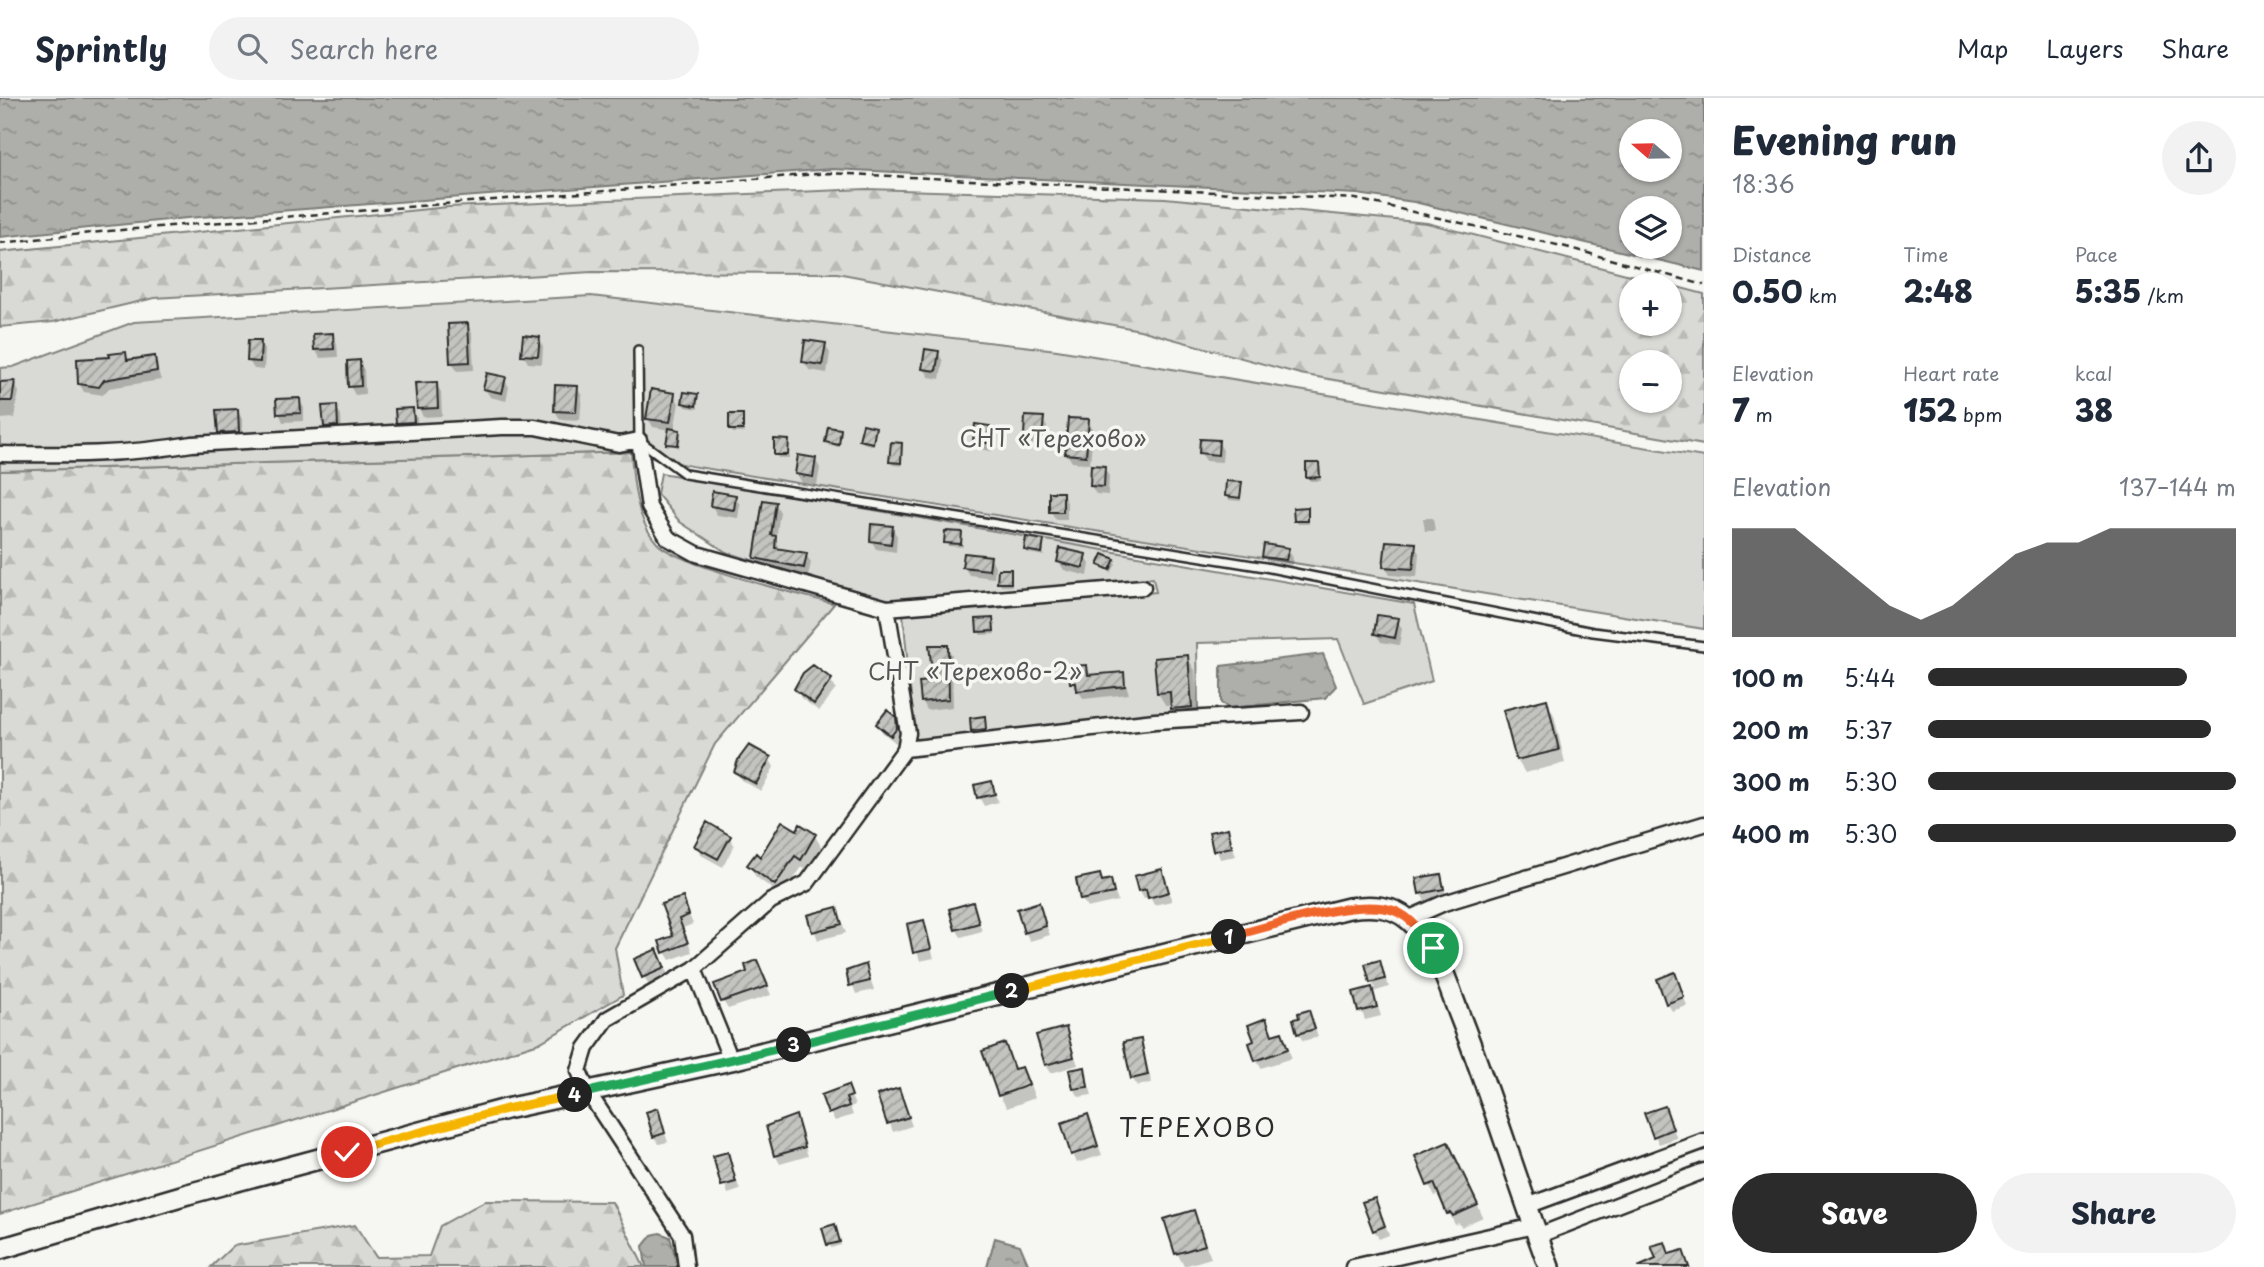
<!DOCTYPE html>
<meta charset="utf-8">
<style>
:root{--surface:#fff;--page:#f2f2f3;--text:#1f2937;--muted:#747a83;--line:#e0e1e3;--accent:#2b2b2b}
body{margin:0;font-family:"Playpen Sans",sans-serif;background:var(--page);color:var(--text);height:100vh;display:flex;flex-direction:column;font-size:26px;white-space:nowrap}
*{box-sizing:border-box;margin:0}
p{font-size:23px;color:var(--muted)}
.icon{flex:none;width:38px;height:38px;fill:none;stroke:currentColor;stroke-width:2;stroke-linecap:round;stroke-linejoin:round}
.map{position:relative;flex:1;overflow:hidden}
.details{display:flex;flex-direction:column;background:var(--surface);width:560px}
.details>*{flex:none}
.needle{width:46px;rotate:290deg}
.buttons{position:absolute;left:1619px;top:21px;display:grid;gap:14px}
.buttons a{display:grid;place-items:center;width:63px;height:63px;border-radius:50%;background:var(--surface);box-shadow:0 2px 5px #0004;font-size:35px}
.pin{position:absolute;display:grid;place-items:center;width:60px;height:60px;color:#fff;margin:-30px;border:4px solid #fff;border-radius:50%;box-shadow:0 2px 7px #0007}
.km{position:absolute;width:35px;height:35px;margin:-18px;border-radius:50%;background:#222;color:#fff;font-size:19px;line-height:35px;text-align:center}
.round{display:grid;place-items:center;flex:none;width:74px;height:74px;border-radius:37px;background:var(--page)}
.overview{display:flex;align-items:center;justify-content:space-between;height:119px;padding:0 28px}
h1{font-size:38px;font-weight:800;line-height:52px}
.figures{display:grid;grid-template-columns:repeat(3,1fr);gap:10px;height:119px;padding:7px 28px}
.figures div{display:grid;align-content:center}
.figures b{font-size:30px;font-weight:800}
.figures small{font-size:19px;font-weight:400}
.figures p{font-size:19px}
.chart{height:196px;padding:14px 28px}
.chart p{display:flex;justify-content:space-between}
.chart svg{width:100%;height:126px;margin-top:7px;fill:var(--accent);opacity:.7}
.button{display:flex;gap:14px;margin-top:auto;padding:14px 28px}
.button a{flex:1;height:80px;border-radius:42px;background:var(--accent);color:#fff;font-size:28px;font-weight:800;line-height:80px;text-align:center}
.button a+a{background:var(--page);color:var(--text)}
ul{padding:0 28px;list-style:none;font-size:23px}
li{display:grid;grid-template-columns:112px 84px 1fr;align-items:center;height:52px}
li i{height:18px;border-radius:9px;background:var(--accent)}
header{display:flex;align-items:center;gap:42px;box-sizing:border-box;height:98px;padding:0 35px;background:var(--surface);border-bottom:2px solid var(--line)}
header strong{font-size:33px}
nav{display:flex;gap:38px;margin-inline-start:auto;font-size:24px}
.search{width:490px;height:63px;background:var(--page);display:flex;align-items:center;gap:18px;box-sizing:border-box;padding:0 24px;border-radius:38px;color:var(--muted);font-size:26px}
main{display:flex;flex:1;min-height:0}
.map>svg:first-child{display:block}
</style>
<header>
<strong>Sprintly</strong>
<div class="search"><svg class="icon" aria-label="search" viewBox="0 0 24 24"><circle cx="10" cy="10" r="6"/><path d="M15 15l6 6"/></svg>Search here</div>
<nav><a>Map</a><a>Layers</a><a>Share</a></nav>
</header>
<main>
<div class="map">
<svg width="1704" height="1169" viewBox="0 0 1704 1169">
<defs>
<pattern id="forest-firs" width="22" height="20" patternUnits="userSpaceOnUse" patternTransform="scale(1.75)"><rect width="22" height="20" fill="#d9d9d5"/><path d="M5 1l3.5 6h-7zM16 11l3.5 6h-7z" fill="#babab7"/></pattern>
<pattern id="water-ripples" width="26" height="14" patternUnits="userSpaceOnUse" patternTransform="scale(1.75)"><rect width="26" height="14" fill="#aeaeab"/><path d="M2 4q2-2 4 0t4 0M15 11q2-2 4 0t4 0" fill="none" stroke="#8e8e8b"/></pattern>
<pattern id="building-hatch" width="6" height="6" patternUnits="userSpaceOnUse" patternTransform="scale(1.75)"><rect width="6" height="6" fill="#c3c3c0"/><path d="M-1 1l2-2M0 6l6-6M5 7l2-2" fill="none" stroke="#9f9f9c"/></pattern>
</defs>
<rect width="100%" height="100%" fill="#f6f6f2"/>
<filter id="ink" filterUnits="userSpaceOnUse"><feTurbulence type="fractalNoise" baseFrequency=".0143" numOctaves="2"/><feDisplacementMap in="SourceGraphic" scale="14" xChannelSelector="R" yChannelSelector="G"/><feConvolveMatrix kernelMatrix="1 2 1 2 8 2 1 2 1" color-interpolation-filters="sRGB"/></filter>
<g filter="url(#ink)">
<path fill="url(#forest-firs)" stroke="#828280" stroke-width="2" fill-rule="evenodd" d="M867 91 1165 100 1427 125 1669 187H1631V226H1670V187L1704 196V347L1300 276 1140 232 837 175 592 174 154 200 53 224 0 229V154L448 109ZM1631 264H1670V303H1631Z
M631 354C633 384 636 422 657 445 677 467 799 496 834 506L715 646 615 850 623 897 539 945 0 1116V373Z
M485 1103 612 1104 644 1169H211L233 1148 355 1127 376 1159 429 1158 440 1128Z"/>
<path fill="#d9d9d5" stroke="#828280" stroke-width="2" d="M591 198 1057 252 1704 359V531L691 368 631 354 0 373V270L13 269 134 224Z
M661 375 1414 506 1432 583 1364 606 1338 541 1197 545 1198 611 915 643 903 515 1156 494 1153 480 923 502H877L726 454 680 424 657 396Z"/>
<path fill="url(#water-ripples)" stroke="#7a7a78" stroke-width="2" fill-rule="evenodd" d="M0 0H1704V173L1414 104 1357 96 832 71 187 120 0 139ZM1670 33V72H1631V33ZM1670 110V149H1631V110Z
M1323 556 1336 588 1325 600 1229 610 1221 605V568Z
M660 1135 670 1139 678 1169H646L643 1148 652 1137Z
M995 1140 1020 1147 1028 1166 1026 1169H987Z"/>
<path fill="#0003" d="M467 226 472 235 474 272 457 273 452 264Z
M332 236 337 245 338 259 320 260 315 251Z
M539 240 543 249 542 266 528 265 523 256Z
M260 244 265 253 264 272 254 271 249 263Z
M825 247 830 255 827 275 809 272 804 263Z
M938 255 943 263 940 281 929 279 924 270Z
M125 256 129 263 154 260 161 282 109 290 103 297 84 294 79 285 112 261Z
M359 264 364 272 365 296 355 297 350 288Z
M504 281 509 289 506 303 490 299 485 291Z
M0 285H14L19 294 14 320 0 321Z
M436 286 441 294 442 318 423 319 419 310Z
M577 290 582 298 580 322 560 321 555 313Z
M674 297 679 305 674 333 681 337 679 350 668 345 670 332 653 329 648 320Z
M697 297 698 311 686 309 684 305Z
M299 302 304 310V323L283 324 279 315Z
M336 309 341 317 342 336 330 337 325 329Z
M237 312 242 321 243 342 224 343 219 334Z
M412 312 417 320 418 332 402 333 397 325Z
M742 318 744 335H733L731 331Z
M1042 321 1047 329 1046 347 1031 346 1026 338Z
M1088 323 1093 332 1090 366 1072 364 1067 356Z
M875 330 874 348 863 345 861 342Z
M989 330 994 338 992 353 979 351 974 342Z
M840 333V349L829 348 827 344Z
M788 343 789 360H778L776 356Z
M1218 344 1223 352 1222 364 1206 363 1201 355Z
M901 346 902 368 893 367 891 364Z
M815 361 820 370 817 387 802 385 797 376Z
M1318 366 1321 383H1310L1308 379Z
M1104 370 1109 378 1108 397 1096 396 1091 388Z
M1241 386V403L1229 402 1227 398Z
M1062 396 1067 404V422H1056L1051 414Z
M735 399 740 407 738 420 717 417 712 408Z
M775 406 780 414 776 441 780 452 806 456 811 465 808 478 761 468 756 459Z
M1307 411 1309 426H1298L1296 423Z
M1423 420H1433L1435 433H1425Z
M892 430 897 438 896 454 876 451 871 442Z
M961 436 963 449 948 448 946 444Z
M1043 443 1044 458 1028 455 1026 452Z
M1414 447 1419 455 1417 479 1390 477 1385 468Z
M1288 451 1293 460 1291 470 1269 467 1264 458Z
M1085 458 1090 466 1088 478 1064 472 1059 464Z
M990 459 995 468 994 480 969 477 964 469Z
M1113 462 1116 466 1111 475 1100 467Z
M1010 473 1012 488H1001L999 484Z
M992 521 995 536 981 537 979 534Z
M1397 522 1402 531 1399 547 1381 544 1376 536Z
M947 549 952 557 953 609 927 612 923 604 934 584Z
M1187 559 1195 572 1198 622 1181 624 1173 607 1166 608 1158 595Z
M1086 569 1091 577 1123 576 1129 596 1084 601 1072 585Z
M831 583 836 591 819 613 801 600 796 591Z
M1546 603 1554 617 1565 665 1525 675 1517 662 1506 613Z
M894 620 900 639 896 645 883 635 878 627Z
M984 620 987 634 975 636 973 632Z
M769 660 774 669 761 693 741 682 736 674Z
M991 685 998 704 984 708 979 699Z
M801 729 815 738 822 750 808 772 802 769 782 798 756 779 749 767Z
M1227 732 1236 758 1220 761 1211 736Z
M729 739 734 747 723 769 701 757 696 748Z
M1161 773 1172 803 1154 807 1150 799 1144 801 1139 792Z
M1440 777 1447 799 1425 803 1420 795Z
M1099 778 1103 784 1110 783 1118 803 1087 810 1082 802Z
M682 801 693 826 683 830 692 854 670 862 665 854 675 839Z
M972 806 982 833 961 839 956 831Z
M1038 807 1050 837 1030 843 1025 834Z
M837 811 846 835 818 842 809 818Z
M923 824 934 860 920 863 909 827Z
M661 861 669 879 649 888 636 862Z
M757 864 771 897 728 911 723 903Z
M1379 864 1389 889 1373 894 1381 918 1365 922 1355 896 1375 890 1372 884Z
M865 869 874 892 856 896 848 874Z
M1679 885 1687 908 1672 913 1667 905Z
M1309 914 1318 939 1303 943 1298 935 1301 921Z
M1065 931 1078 967 1051 975 1046 967Z
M1281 936 1292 960 1261 970 1256 962 1272 939Z
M1140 943 1152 985 1137 988 1132 980Z
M1004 947 1016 973 1021 971 1029 984 1035 1000 1007 1010 999 997Z
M1084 971 1092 997 1079 999 1074 991Z
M847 990 855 1007 850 1009 853 1017 835 1023 830 1015Z
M899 992 912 1028 893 1034 880 998Z
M1664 1010 1677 1040 1659 1046 1655 1038Z
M657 1012 668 1044 659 1046 654 1038Z
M1087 1018 1102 1057 1077 1065 1073 1056Z
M795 1019 808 1058 780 1066 775 1057Z
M727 1056 740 1092 728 1096 715 1059Z
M1417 1059 1469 1089 1483 1119 1461 1129 1459 1125 1455 1127 1441 1096 1435 1098 1429 1087Z
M1379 1110 1389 1137 1379 1141 1374 1132Z
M1193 1114 1211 1160 1184 1168 1177 1155Z
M835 1128 841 1147 831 1150 825 1131Z"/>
<path fill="url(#building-hatch)" stroke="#2b2b2b" stroke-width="2" d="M468 225 470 264 450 265 448 226Z
M333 235 334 251 314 252 313 236Z
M523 237 540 239 538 258 521 257Z
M248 242H261L260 264 247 263Z
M805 242 826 245 822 267 802 264Z
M925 251 939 253 936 273 922 271Z
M126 254 127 262 155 258 157 273 104 282 99 289 78 286 77 261 110 259 109 256Z
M360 262 361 288 348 289 347 263Z
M487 275 506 279 502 295 483 291Z
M15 283 12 303H0V284Z
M437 284 438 310 417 311 415 285Z
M555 287 578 288 576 314 554 313Z
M651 291 675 295 670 324 646 321Z
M684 294 698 296 696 308 682 305Z
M300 300 301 315 277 316 276 301Z
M337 307 338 328 324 329 322 308Z
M413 310 414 324 396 325 395 311Z
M238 311 239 334 218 335 216 312Z
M729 316H743V332H729Z
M1025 318 1044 319 1042 339 1024 338Z
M1068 320 1089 321 1086 358 1065 356Z
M863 326 876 329 873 345 859 342Z
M975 326 990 328 987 345 973 343Z
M828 329 841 331 839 347 825 344Z
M669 330 680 332 678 347 666 346Z
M774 341 789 342 788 357H774Z
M1200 341 1219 342 1218 357 1199 355Z
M891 344 902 345 901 365 889 364Z
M798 357 816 360 813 379 795 376Z
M1306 365H1319L1320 379 1306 380Z
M1091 367 1105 368 1104 389 1090 388Z
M1226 383 1242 384 1240 400 1225 398Z
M712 393 736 397 734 412 710 408Z
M1049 394H1063V414H1049Z
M763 402 776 404 771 437 776 438 775 450 807 455 804 470 754 460Z
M1308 409V423H1294L1293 410Z
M871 426 893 428 891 446 870 443Z
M945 433 962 434 961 446 944 445Z
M1026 439 1044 442 1042 455 1024 452Z
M1386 443 1416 445 1413 471 1383 469Z
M1264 446 1289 450 1286 462 1262 459Z
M1060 450 1086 456 1083 470 1057 464Z
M964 455 991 458 989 472 962 469Z
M1103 456 1115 461 1110 472 1098 467Z
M998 471H1011V485H997Z
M1377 517 1399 520 1395 540 1374 536Z
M993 520 994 533 977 534 976 521Z
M929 547H948L949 601 921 604 919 584 933 583Z
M1188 557 1192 609 1171 611 1170 594 1157 595 1154 560Z
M813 567 832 581 814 606 794 591 803 575Z
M1087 567 1088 577 1124 574 1125 588 1077 593 1076 585H1070L1069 568Z
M1547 601 1559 652 1516 662 1503 612Z
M887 612 896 619 897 630 891 638 876 626Z
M985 618 986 631 971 633 970 620Z
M749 647 771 659 756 686 734 674 738 662Z
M992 683 995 696 977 700 974 687Z
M782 723 797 732 800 726 816 736 801 762 795 758 775 787 747 767 756 755 760 759Z
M707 724 731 738 718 761 694 748Z
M1228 730 1232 749 1213 753 1209 734Z
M1162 771 1169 794 1148 800 1146 791 1138 793 1134 778Z
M1100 776 1102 783 1111 781 1114 795 1080 802 1076 781Z
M1441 776 1444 791 1419 796 1416 780Z
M683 799 689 817 679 821 688 845 663 855 659 843 673 838 661 806Z
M973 804 979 825 955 832 949 811Z
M1039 804 1046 828 1024 835 1017 811Z
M837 809 842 826 812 834 807 817Z
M924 822 931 851 913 855 907 826Z
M657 851 665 870 642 880 634 861Z
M757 862 768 888 721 904 714 886 747 874 745 867Z
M1380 862 1385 881 1370 885 1365 866Z
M866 866 870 883 849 888 846 873Z
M1675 874 1684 899 1666 906 1657 881Z
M1372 889 1377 909 1358 914 1353 894Z
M1309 912 1315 931 1297 936 1293 921 1299 920 1298 915Z
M1266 920 1272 937 1282 934 1288 951 1255 963 1249 945 1254 943 1248 927Z
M1066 929 1074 959 1045 967 1036 937Z
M1141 941 1148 977 1131 981 1123 944Z
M1005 945 1014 971 1022 969 1029 987 998 998 982 953Z
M1085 969 1088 989 1073 991 1069 972Z
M848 987 852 998 846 1000 849 1008 828 1016 821 997Z
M899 990 909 1019 887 1026 877 997Z
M1665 1008 1673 1031 1653 1039 1644 1015Z
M658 1010 665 1035 653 1039 646 1014Z
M1088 1016 1098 1048 1071 1057 1061 1025Z
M796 1017 805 1049 774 1058 766 1028Z
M1448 1044 1478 1107 1453 1118 1451 1115 1447 1116 1434 1085 1427 1088 1415 1058Z
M728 1054 736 1084 721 1088 713 1058Z
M1375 1100 1385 1128 1373 1133 1362 1104Z
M1194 1112 1205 1147 1175 1156 1164 1121Z
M835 1126 840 1144 827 1147 822 1130Z
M1665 1144 1669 1156 1683 1152 1689 1169H1638L1656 1161 1651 1148Z"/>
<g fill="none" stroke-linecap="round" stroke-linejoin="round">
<g stroke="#2b2b2b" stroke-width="12">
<path id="lane" d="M638 252 639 342 685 376 1265 469 1593 534 1704 548"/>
</g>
<g stroke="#2b2b2b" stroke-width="19">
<path id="street" d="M0 356C65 357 127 357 192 346L502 329H535L619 346 639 342 649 409 668 440 697 456 887 510
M905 651 908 635 887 510 1143 489
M1408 821 1444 805 1704 726
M694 871 731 962
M1527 1108 1704 1043
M1537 1138 1704 1073
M686 1169 682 1137 588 994 579 973 586 950 607 921 694 871 771 803 807 785 905 651 1155 623 1301 614
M1353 1169 1534 1128"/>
</g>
<g stroke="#2b2b2b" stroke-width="24">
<path id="secondary" d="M0 1151 188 1096 506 1011 731 962 1349 810C1370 807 1392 807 1409 822 1438 847 1447 886 1461 921 1493 1003 1518 1087 1549 1169"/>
</g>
<path stroke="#2b2b2b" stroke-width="2.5" stroke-dasharray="7 5" stroke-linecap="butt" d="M0 145 109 133 829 75 1356 101 1566 149 1704 187"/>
<use href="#lane" stroke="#f6f6f2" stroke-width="7"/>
<use href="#street" stroke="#f6f6f2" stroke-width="14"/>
<use href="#secondary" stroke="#f6f6f2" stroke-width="19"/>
</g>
</g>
<g fill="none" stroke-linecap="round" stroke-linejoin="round" filter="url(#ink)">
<g stroke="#fff" stroke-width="14">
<path id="split-1" d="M1229 839C1269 829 1358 798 1395 813 1411 819 1423 836 1433 850"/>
</g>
<g stroke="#fff" stroke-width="14">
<path id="split-2" d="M1012 893 1229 839"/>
</g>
<g stroke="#fff" stroke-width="14">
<path id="split-3" d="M794 947 1012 893"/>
</g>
<g stroke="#fff" stroke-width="14">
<path id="split-4" d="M575 997 794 947"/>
</g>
<g stroke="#fff" stroke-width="14">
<path id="split-5" d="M347 1054 506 1011 575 997"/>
</g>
<use href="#split-1" stroke="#f0652b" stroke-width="9"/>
<use href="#split-2" stroke="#f5b400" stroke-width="9"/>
<use href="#split-3" stroke="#22a559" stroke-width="9"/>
<use href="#split-4" stroke="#22a559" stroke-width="9"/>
<use href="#split-5" stroke="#f5b400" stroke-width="9"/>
</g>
<g text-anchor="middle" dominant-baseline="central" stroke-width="7" stroke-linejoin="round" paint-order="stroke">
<g font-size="23" fill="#565656" stroke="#f6f6f2">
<text x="1053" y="339">СНТ «Терехово»</text>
<text x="975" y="572">СНТ «Терехово-2»</text>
</g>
<g font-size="26" letter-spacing="2" fill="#2b2b2b" stroke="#f6f6f2">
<text x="1198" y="1028">ТЕРЕХОВО</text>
</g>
</g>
</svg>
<div class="buttons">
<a><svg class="needle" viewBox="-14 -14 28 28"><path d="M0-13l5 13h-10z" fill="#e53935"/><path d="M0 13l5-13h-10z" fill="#747a83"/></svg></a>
<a><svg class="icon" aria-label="layers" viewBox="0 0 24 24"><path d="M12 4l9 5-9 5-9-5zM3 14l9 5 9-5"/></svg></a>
<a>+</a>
<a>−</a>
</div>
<div class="pin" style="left:1433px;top:850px;background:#1e9e55"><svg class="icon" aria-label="arrive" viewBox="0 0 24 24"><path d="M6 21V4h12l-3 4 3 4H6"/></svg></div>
<div class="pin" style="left:347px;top:1054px;background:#d93025"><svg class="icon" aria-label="check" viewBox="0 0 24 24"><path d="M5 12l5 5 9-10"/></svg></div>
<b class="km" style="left:1229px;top:839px">1</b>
<b class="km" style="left:1012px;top:893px">2</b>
<b class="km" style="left:794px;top:947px">3</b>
<b class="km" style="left:575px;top:997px">4</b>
</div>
<section class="details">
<div class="overview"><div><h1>Evening run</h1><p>18:36</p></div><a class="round"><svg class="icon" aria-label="share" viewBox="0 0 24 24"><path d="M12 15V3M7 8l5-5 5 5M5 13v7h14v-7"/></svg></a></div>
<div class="figures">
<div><p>Distance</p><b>0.50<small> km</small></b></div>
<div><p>Time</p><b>2:48</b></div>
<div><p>Pace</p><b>5:35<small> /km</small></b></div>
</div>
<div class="figures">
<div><p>Elevation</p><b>7<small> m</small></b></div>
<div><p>Heart rate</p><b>152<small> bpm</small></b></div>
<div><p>kcal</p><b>38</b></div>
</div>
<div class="chart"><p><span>Elevation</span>137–144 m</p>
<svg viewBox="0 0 160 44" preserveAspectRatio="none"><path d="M0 44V6L10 6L20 6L30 15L40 24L50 33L60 38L70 33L80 24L90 15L100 11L110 11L120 6L130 6L140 6L150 6L160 6V44z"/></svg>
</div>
<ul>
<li><b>100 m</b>5:44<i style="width:84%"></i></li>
<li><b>200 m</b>5:37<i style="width:92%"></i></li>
<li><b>300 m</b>5:30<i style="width:100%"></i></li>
<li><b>400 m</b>5:30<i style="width:100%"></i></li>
</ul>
<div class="button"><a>Save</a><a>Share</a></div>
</section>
</main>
